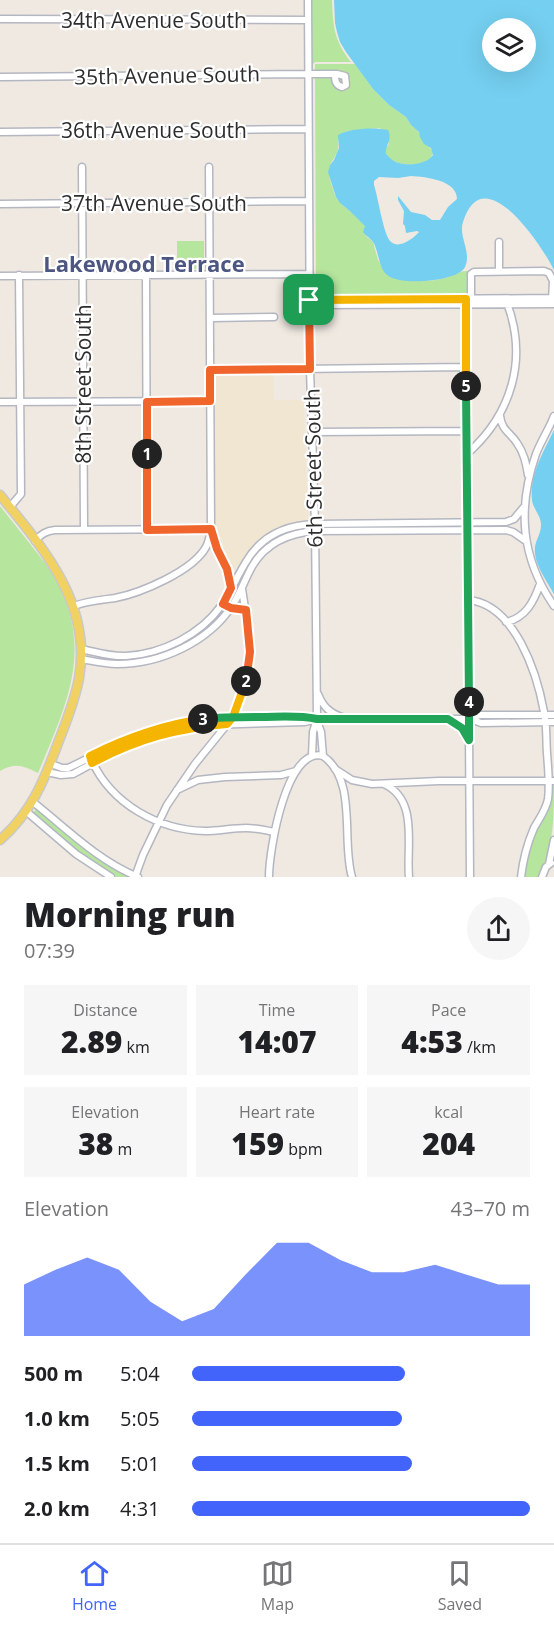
<!DOCTYPE html>
<meta charset="utf-8">
<style>
:root{--surface:#fff;--page:#f6f6f6;--text:#202124;--muted:#757577;--line:#e0e0e0;--accent:#4264fb}
body{margin:0;font-family:"Open Sans",sans-serif;background:var(--page);color:var(--text);height:100vh;display:flex;flex-direction:column;font-size:22px;white-space:nowrap}
*{box-sizing:border-box;margin:0}
p{font-size:20px;color:var(--muted)}
.icon{flex:none;width:33px;height:33px;fill:none;stroke:currentColor;stroke-width:2;stroke-linecap:round;stroke-linejoin:round}
.map{position:relative;height:877px;overflow:hidden}
.sheet{display:flex;flex-direction:column;background:var(--surface);flex:1}
.sheet>*{flex:none}
.fabs{position:absolute;left:482px;top:18px;display:grid;gap:12px}
.fabs a{display:grid;place-items:center;width:54px;height:54px;border-radius:50%;background:var(--surface);box-shadow:0 6px 24px #0002;font-size:30px}
.pin{position:absolute;display:grid;place-items:center;width:51px;height:51px;color:#fff;margin:-26px;border-radius:12px;box-shadow:0 3px 9px #0006}
.km{position:absolute;width:30px;height:30px;margin:-15px;border-radius:50%;background:#222;color:#fff;font-size:16px;line-height:30px;text-align:center}
.round{display:grid;place-items:center;flex:none;width:63px;height:63px;border-radius:32px;background:var(--page)}
.summary{display:flex;align-items:center;justify-content:space-between;height:102px;padding:0 24px}
h1{font-size:33px;font-weight:800;line-height:45px}
.figures{display:grid;grid-template-columns:repeat(3,1fr);gap:9px;height:102px;padding:6px 24px}
.figures div{display:grid;align-content:center;border-radius:0px;background:var(--page);text-align:center}
.figures b{font-size:30px;font-weight:800}
.figures small{font-size:16px;font-weight:400}
.figures p{font-size:16px}
.chart{height:168px;padding:12px 24px}
.chart p{display:flex;justify-content:space-between}
.chart svg{width:100%;height:108px;margin-top:6px;fill:var(--accent);opacity:.7}
ul{padding:0 24px;list-style:none;font-size:20px}
li{display:grid;grid-template-columns:96px 72px 1fr;align-items:center;height:45px}
li i{height:15px;border-radius:8px;background:var(--accent)}
.tabs{display:flex;justify-content:space-around;align-items:center;height:84px;border-top:2px solid var(--line);background:var(--surface);font-size:16px;color:var(--muted)}
.tabs a{display:grid;justify-items:center;gap:3px}
.tabs .selected{color:var(--accent)}
.map>svg:first-child{display:block}
</style>
<div class="map">
<svg width="554" height="877" viewBox="0 0 554 877">
<rect width="100%" height="100%" fill="#efe9e1"/>
<path fill="#f0e6d1" d="M273 371 274 400H304L305 444 308 516 307 520 291 524 271 532 252 548 241 565 233 568 226 563 221 555 215 533 213 374 216 372Z"/>
<path fill="#b6e59e" d="M312 0H332C333 26 334 41 351 62H315L313 64V71H312Z
M315 64H355L373 89 389 105 406 117 411 125 417 130 433 152C432 165 409 166 399 163 394 162 390 158 386 155V148L389 144 380 128 348 131 338 141C341 156 328 161 329 172 329 179 333 188 335 195 341 209 359 213 365 226 365 227 366 235 366 236L373 242 378 260 387 275C405 281 426 283 445 278 453 276 460 270 468 271L467 295 320 296 316 294Z
M177 241H204V269H177Z
M0 506C11 520 23 535 34 549 40 557 46 564 51 571 96 645 68 701 38 773 23 766 16 762 0 771Z
M551 783H554C554 818 554 845 539 877H525L528 856 532 840 540 823Z
M36 809 98 859 133 877H116L97 865 79 853 33 813Z"/>
<path fill="#75cff0" fill-rule="evenodd" d="M334 0H554V270C541 244 483 157 463 222 458 236 472 252 465 267 458 282 399 286 387 275 378 267 379 251 373 242 370 238 365 235 363 232L365 226 351 212 340 203 336 197 328 172 330 165 334 160 339 148 338 135C349 128 376 127 388 130 393 140 385 145 386 154 390 158 394 162 399 163 410 166 427 164 433 155L431 148 424 144 420 137 419 132 411 125 406 117 389 105 373 89 346 52 340 42 337 32 335 23ZM525 28V62H492V28ZM411 176C426 177 457 180 457 199L448 207 440 220H432L425 215 411 212 398 196V200L404 211 403 224 405 226 406 233 417 231 419 232C413 239 398 250 390 241 383 232 378 197 374 185V181L379 177 398 178Z
M554 430V594C547 581 533 563 535 547 536 539 541 534 541 525 541 515 533 509 532 500 529 475 544 451 554 430Z"/>
<g fill="none" stroke-linecap="round" stroke-linejoin="round">
<g stroke="#b4b7c1" stroke-width="9">
<path id="minor" d="M308 0 310 369 315 524 317 719 313 732 312 755
M0 19 308 20
M0 77 308 74H337L345 76 346 85 342 87C335 85 335 80 335 74
M0 132 308 129
M82 167 84 529
M209 167 211 529 217 549 227 569 231 588
M0 204 309 201
M499 242V271
M146 275 147 530
M0 276 309 274
M466 299 470 877
M471 299V274L474 272 544 271 549 273 553 281 552 300
M309 300 554 298
M309 305 554 304
M211 318 274 317
M210 370 467 367
M0 402 210 401
M500 416C502 431 510 432 517 443 524 453 526 463 528 475
M554 416C549 429 541 441 536 454 517 509 521 558 554 606
M312 432 467 431
M467 454C512 414 528 359 507 303
M10 507 21 494 19 275
M35 541C41 534 46 531 55 530L211 529C210 534 209 542 206 547 193 571 141 593 115 598 101 600 87 601 74 606
M469 600C515 605 537 673 544 712 547 725 546 740 547 753 548 768 550 784 548 799 546 810 539 819 534 828 527 844 523 860 521 877
M506 622C526 618 534 601 540 584
M81 649C96 652 111 657 126 656 162 654 200 635 221 606 231 592 237 576 246 562 261 536 286 525 315 524L506 522 514 519 524 507
M81 659C93 661 105 664 117 664 161 664 208 642 232 606 241 593 245 578 253 565 267 542 289 533 315 531L506 530 513 532 526 541
M318 694C323 707 330 713 342 717
M470 719 481 723 554 722
M450 720 462 728 468 737
M323 756C358 780 341 841 352 877
M92 761C112 804 158 830 205 831 219 831 232 828 246 828 256 828 265 830 274 832
M51 764 62 768H68C91 758 111 744 135 736 190 715 246 716 304 717L317 719H469L480 715H554
M335 769 352 780 372 784 439 781H554
M47 772 61 775 73 774 121 748 140 741 176 730 210 725 305 722 313 720
M384 784C419 800 406 846 409 877
M177 790 198 780 225 777 281 775 296 771
M33 802C67 829 97 860 138 877
M27 812 76 854 111 877
M549 864 554 840
M135 877 143 855 167 805 195 764 233 717 240 700 249 669 250 652 249 634 242 589
M269 877C269 851 286 746 323 756L321 732 317 721
M542 877 546 867 551 863"/>
</g>
<g stroke="#c9c9c9" stroke-width="11">
<path id="major" d="M0 495C44 549 92 604 79 678 75 701 66 722 58 743 44 781 31 813 0 840"/>
</g>
<use href="#minor" stroke="#fff" stroke-width="6"/>
<use href="#major" stroke="#f2d163" stroke-width="8"/>
</g>
<g fill="none" stroke-linecap="round" stroke-linejoin="round">
<g stroke="#fff" stroke-width="12">
<path id="split-1" d="M147 454V402L210 401V370L310 369 309 300"/>
</g>
<g stroke="#fff" stroke-width="12">
<path id="split-2" d="M147 454V530L211 529 217 549 227 569 231 588 223 604 231 608 246 610 250 652 246 681"/>
</g>
<g stroke="#fff" stroke-width="12">
<path id="split-3" d="M203 719C162 725 126 738 90 756L92 763C137 739 177 728 227 724L233 717 246 681"/>
</g>
<g stroke="#fff" stroke-width="12">
<path id="split-4" d="M203 719C222 717 241 717 260 717 279 717 298 715 317 719H448L462 728 469 740V702"/>
</g>
<g stroke="#fff" stroke-width="12">
<path id="split-5" d="M466 386 469 702"/>
</g>
<g stroke="#fff" stroke-width="12">
<path id="split-6" d="M309 300 466 299V386"/>
</g>
<use href="#split-1" stroke="#f0652b" stroke-width="8"/>
<use href="#split-2" stroke="#f0652b" stroke-width="8"/>
<use href="#split-3" stroke="#f5b400" stroke-width="8"/>
<use href="#split-4" stroke="#22a559" stroke-width="8"/>
<use href="#split-5" stroke="#22a559" stroke-width="8"/>
<use href="#split-6" stroke="#f5b400" stroke-width="8"/>
</g>
<g text-anchor="middle" dominant-baseline="central" stroke-width="4.5" stroke-linejoin="round" paint-order="stroke">
<g font-size="21" fill="#2e2e2e" stroke="#fff">
<text x="154" y="20">34th Avenue South</text>
<text transform="translate(167 75) rotate(-1)">35th Avenue South</text>
<text x="154" y="130">36th Avenue South</text>
<text x="154" y="203">37th Avenue South</text>
<text transform="translate(83 384) rotate(-90)">8th Street South</text>
<text transform="translate(313 468) rotate(-91)">6th Street South</text>
</g>
<g font-size="22" font-weight="bold" fill="#4d5680" stroke="#fff">
<text x="144" y="263">Lakewood Terrace</text>
</g>
</g>
</svg>
<div class="fabs">
<a><svg class="icon" aria-label="layers" viewBox="0 0 24 24"><path d="M12 4l9 5-9 5-9-5zM3 14l9 5 9-5"/></svg></a>
</div>
<div class="pin" style="left:309px;top:300px;background:#1e9e55"><svg class="icon" aria-label="arrive" viewBox="0 0 24 24"><path d="M6 21V4h12l-3 4 3 4H6"/></svg></div>
<b class="km" style="left:147px;top:454px">1</b>
<b class="km" style="left:246px;top:681px">2</b>
<b class="km" style="left:203px;top:719px">3</b>
<b class="km" style="left:469px;top:702px">4</b>
<b class="km" style="left:466px;top:386px">5</b>
</div>
<section class="sheet">
<div class="summary"><div><h1>Morning run</h1><p>07:39</p></div><a class="round"><svg class="icon" aria-label="share" viewBox="0 0 24 24"><path d="M12 15V3M7 8l5-5 5 5M5 13v7h14v-7"/></svg></a></div>
<div class="figures">
<div><p>Distance</p><b>2.89<small> km</small></b></div>
<div><p>Time</p><b>14:07</b></div>
<div><p>Pace</p><b>4:53<small> /km</small></b></div>
</div>
<div class="figures">
<div><p>Elevation</p><b>38<small> m</small></b></div>
<div><p>Heart rate</p><b>159<small> bpm</small></b></div>
<div><p>kcal</p><b>204</b></div>
</div>
<div class="chart"><p><span>Elevation</span>43–70 m</p>
<svg viewBox="0 0 160 44" preserveAspectRatio="none"><path d="M0 44V23L10 17L20 12L30 17L40 30L50 38L60 33L70 19L80 6L90 6L100 13L110 18L120 18L130 15L140 19L150 23L160 23V44z"/></svg>
</div>
<ul>
<li><b>500 m</b>5:04<i style="width:63%"></i></li>
<li><b>1.0 km</b>5:05<i style="width:62%"></i></li>
<li><b>1.5 km</b>5:01<i style="width:65%"></i></li>
<li><b>2.0 km</b>4:31<i style="width:100%"></i></li>
</ul>
</section>
<nav class="tabs">
<a class="selected"><svg class="icon" aria-label="home" viewBox="0 0 24 24"><path d="M3 11l9-7 9 7M6 9v11h12V9"/></svg>Home</a>
<a><svg class="icon" aria-label="map" viewBox="0 0 24 24"><path d="M3 6l6-2 6 2 6-2v14l-6 2-6-2-6 2zM9 4v14M15 6v14"/></svg>Map</a>
<a><svg class="icon" aria-label="saved" viewBox="0 0 24 24"><path d="M7 4h10v16l-5-4-5 4z"/></svg>Saved</a>
</nav>
